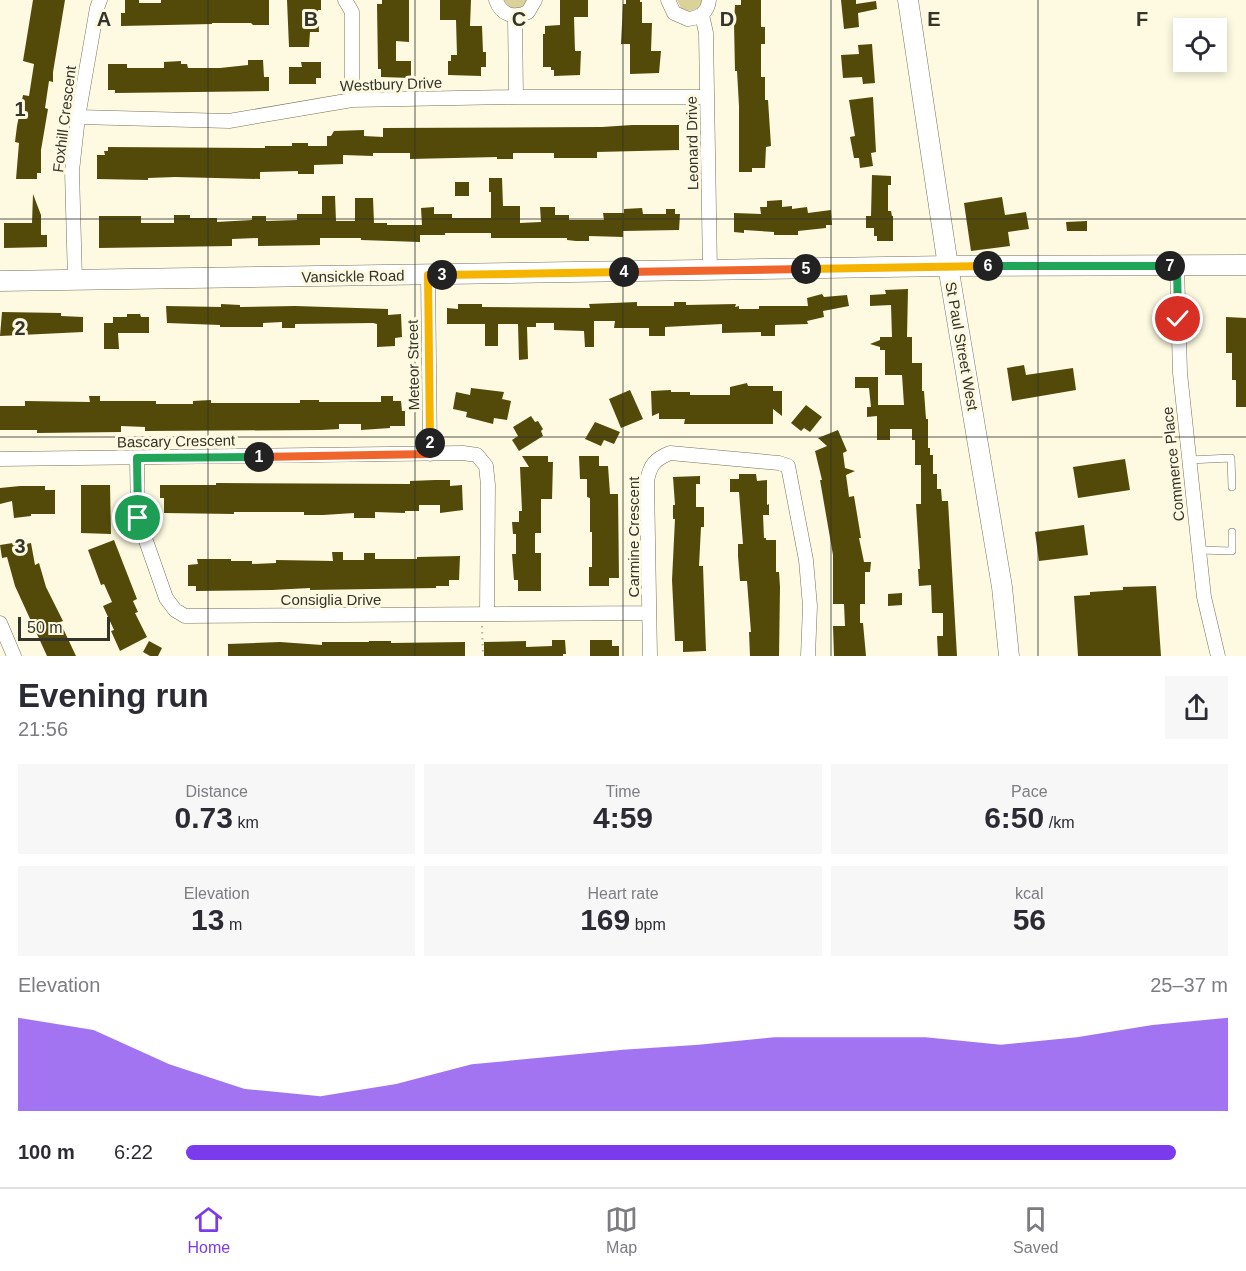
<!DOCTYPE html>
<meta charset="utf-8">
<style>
:root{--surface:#fff;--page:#f7f7f7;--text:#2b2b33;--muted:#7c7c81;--line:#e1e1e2;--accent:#7c3aed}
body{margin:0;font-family:Arial,sans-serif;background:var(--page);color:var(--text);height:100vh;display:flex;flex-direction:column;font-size:22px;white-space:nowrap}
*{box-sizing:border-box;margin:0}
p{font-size:20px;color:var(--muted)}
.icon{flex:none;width:33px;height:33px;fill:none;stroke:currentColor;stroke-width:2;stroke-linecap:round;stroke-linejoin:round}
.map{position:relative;height:656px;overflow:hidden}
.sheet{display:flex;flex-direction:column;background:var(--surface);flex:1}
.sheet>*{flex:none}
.tools{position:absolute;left:1173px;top:18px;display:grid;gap:12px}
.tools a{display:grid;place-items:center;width:54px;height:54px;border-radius:0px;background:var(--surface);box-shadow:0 3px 9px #0003;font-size:30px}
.scale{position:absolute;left:18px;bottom:15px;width:92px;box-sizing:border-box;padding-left:6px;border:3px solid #35342b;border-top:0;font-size:16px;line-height:21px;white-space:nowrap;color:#35342b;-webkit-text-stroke:4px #fdfae1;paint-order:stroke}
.pin{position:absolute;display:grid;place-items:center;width:51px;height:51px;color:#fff;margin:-26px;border:3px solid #fff;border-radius:50%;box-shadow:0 2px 6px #0007}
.km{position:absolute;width:30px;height:30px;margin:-15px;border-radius:50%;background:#222;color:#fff;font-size:16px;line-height:30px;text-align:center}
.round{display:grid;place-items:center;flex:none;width:63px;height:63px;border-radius:0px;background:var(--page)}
.overview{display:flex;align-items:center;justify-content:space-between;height:102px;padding:0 18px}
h1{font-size:33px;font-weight:600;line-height:45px}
.figures{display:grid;grid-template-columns:repeat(3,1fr);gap:9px;height:102px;padding:6px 18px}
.figures div{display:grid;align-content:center;border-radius:0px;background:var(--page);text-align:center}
.figures b{font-size:30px;font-weight:600}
.figures small{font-size:16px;font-weight:400}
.figures p{font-size:16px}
.chart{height:168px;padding:12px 18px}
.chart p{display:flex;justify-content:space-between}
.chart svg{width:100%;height:108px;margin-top:6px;fill:var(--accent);opacity:.7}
ul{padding:0 18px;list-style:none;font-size:20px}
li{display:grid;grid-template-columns:96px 72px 1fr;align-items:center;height:45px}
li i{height:15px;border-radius:8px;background:var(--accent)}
.tabs{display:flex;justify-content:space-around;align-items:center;height:84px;border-top:2px solid var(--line);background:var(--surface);font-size:16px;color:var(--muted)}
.tabs a{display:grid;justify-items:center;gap:3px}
.tabs .on{color:var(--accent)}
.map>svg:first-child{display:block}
</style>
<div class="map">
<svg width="1246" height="656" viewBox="0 0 1246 656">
<rect width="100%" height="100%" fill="#fdfae1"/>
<path fill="#dbd29a" d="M504 0H527C523 8 518 9 510 8Z
M677 0H702V1C697 11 691 13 681 8Z"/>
<path fill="#534a0a" d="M33 0H65L53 72V82L49 81 45 108 48 109 41 150V173H37V179H16L19 143 15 142 17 126 23 95 29 96 34 64 23 61Z
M125 0H139V3H161V0H269V25H253L251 23H212V24L121 26V13H125Z
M287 0H321V10H318L319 32H310L309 47H289Z
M382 0H409V42L396 41V61H411V78L381 77V69H378L377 4H382Z
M440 0H471L470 26H482L483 52H486V67H481V76L448 75V61H451V55H457L456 20H440Z
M560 0H588V17H574L575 51H581L580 75 554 76V70H551V67H543V34H545V26L560 25Z
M626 0H640V2H642V23H652L651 51H661L659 73 630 74V44H621L623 4H626Z
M741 0H761V27H765V44H761V77H765V100H768L771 146 766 147 765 168H752V172H739V106L737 71H735L734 23 735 5H741Z
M841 0H856V4L876 1 877 9 858 13 859 27 844 29Z
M872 44 875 83 863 84 862 77 843 78 841 55 859 54 858 45Z
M248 60H263L264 77H269V91L115 93V90H108V64H127V68H164V62L181 61V64H187L188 68H220L248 65Z
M301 62H321V78H316V84H289V67H302Z
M873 97 876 152 871 153 873 166 860 168 859 158H854L850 137 855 136 849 100Z
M632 125H679V150L597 152V158H554V153H513V159H497V157L410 159V153H373V156L343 155V164L314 165V174H298V171L260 172V179L175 177 148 178V180L97 179V155H105L104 151H108V147L265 148V146H292V143H308V146H327V136H331L334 131 364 130V136L383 137V128L602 127Z
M872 175 891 176V185H888V211H891L892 216H893V241H877V236H874V228H866V216H871Z
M489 178H502L503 206H520V223L541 222 540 207H555V215H569V220H604L603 213H624V209L642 208 643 214H666V209H675V214H680L679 230 623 231V237L589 236V241H576L567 240V238H491V233H445V235H420V242L361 240V238H320V245L258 246V238L232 239V246L99 248V216H141V223H174V215H190V218H217V222L252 220V216H266V221L297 220V214H322V196H335L336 221H355V198H373L374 223H387V225H422L421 208 434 207V214H452V218H491V192H489Z
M455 182H469V196H455Z
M33 194 41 215V235H47V247L4 248V223H32Z
M1002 197 1005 215 1026 212 1029 229 1008 232 1010 246 971 251 964 203Z
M782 200V207L792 206V209L807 207 808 213 831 210 832 225H826V228L798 231V235H774V232L744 230V233L734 232V213L761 214 760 207H767V201Z
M1087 221V231H1067L1066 222Z
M908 289 907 337H912V363H922V391H924L926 419H928V448H930V455H933V474H937V489H941L942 501H948L957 656H938L937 636H943V613H932L931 585 919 586 918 569H920L916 504H921V465H915V440H912V429H890V440H877V416L867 417V407H871L869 388H855V377H878V405H904L902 375H885V350H880V347L870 344 880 340V337H892L891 305 870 306V295L886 294 885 290Z
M822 294 824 297 847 295 849 306 823 311 824 317 807 321 808 324 775 325V336H761V332L722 333V324L665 327V336H649V328H614L615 321H594V347H585L584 331 554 330V323H536V327H527L528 359 519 360 518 324H498V346H485V324H447V308L458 309V304H482V307L590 308 589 304 637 302V306H674V302H686V305L736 304 735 307 739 306V309H759V306H808L807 298Z
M221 304 240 305V307L295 306 388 309V315L401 314 402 337 395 338V346L377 347V324L373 323 295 324V328H282V322L263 323V327H220V325L167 323 166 306 221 307Z
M2 312 61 313V316L83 317V332L0 336Z
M127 314H140L141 317H149V333H118L119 349H104V323H113V317H127Z
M1226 317 1246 318V407H1236V380H1232V353H1226Z
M1024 365 1026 375 1073 368 1076 390 1012 401 1007 368Z
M747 383 748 386H773V391H782V416L773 409V424H684L685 419H659V413L652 416 651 391 671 390V392H690V395H730V387Z
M471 388 504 392 502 399 511 401 507 420 494 418 493 424 466 417 467 412 453 409 456 392 470 395Z
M630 390 643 419 621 428 609 399Z
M89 396H100V401H156V404H193V401L211 400V403H300V400H319V402H381V396H393V401H401L402 411H405V426H390V428L361 430V424H339V429L321 430 145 431V427L121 426V432L37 433V430H0V406H25V401L90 402Z
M806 405 822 417 810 432 804 428 801 431 791 423Z
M531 416 535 422 538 421 543 429 541 431 543 436 519 451 512 440 518 436 513 427Z
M595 422 620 432 614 444 604 440 601 446 585 439Z
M838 430 847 451 843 453 845 468 855 471 846 475 849 497 854 496 861 538H859L864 562H871L870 572H865V604H860V623H863L866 656H834L833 626H845L844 604H833V555L820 480H822L815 451 827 446 818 438Z
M522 456H548V462H553L552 499H541V533H535V553H541V591H518V580H514L512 554H516V534H513L512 522H519V511H522L520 467H529Z
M579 456H599V466H608L610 494H618L619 578H609V586H589V567H592V532H590V498L587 497V479H580Z
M1125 459 1130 490 1078 498 1073 467Z
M739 474H756L757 481 767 480V505L769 504V515H763L764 538H766V540H776V572H779L780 587 779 656H750L749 632H751L747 581H740L738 556V544H743L739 492H730V479H739Z
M700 476V484H696V507H704V527H701L699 566H703L706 651 683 652V641H675L672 580 675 519H673V505H675L673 477Z
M435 480H450V486L462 485 463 510 440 513V505H419V511H405V513L375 512V518H354V513L323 515H304V512H234V514L164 513V498H160V485H216V483L410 484V481Z
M81 485H110L111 534 81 533Z
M20 486H45V490H55V514H31V516L14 518 12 501 0 504V488Z
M1084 525 1088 555 1039 561 1035 532Z
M114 540 137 599 133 601 138 612 135 613 147 637 120 651 111 631 114 630 103 606 112 602 104 584 101 585 88 550Z
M19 542 20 545 31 543 35 565 39 563 46 587 63 621 60 622 76 656H47L15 586 7 557 2 558 0 545Z
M332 552H343V560H364V553H375V559H417V557L460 556 459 580H449V586H436V588L310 590V588L272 590 196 591V586H188V565L198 564 197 559H231V561H252V564L276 563V560L333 561Z
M1156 586 1161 656H1078L1074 596 1090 595V592L1123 590V587Z
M902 593V605L888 606V594Z
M552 640H565L566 654H563V656H484V642L526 641V647L552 646Z
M590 640H612V646H619V656H590Z
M149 641 162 648 158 656H150L143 652Z
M369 641H391V643L465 642V656H228V644L280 642 322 645V642H369Z"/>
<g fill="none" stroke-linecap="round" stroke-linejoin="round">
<g stroke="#75725c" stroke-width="8">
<path id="lane" d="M1189 460 1231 458 1232 487
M1199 550 1232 551V532"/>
</g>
<g stroke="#75725c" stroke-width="15">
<path id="street" d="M345 0 352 12V100
M496 0C501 15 514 19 528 12L535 0
M668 0 674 13 688 19C700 18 708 12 709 0
M702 15 706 33 710 271
M515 16 516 97
M78 117 229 121 352 100 516 97H707
M1177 266 1180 373 1204 597 1218 656
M428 275 430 454
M75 280 72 171 78 117 97 8 100 0
M137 458 138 518 166 598 175 610 185 616 649 613
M0 459 463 453 477 455 486 466 488 485 487 614
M0 623 14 656
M650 656 647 481C650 465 655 459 670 453L779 463 788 466 806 560 810 606 808 656"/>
</g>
<g stroke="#75725c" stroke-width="21">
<path id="secondary" d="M908 0 948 266 1002 587 1009 656
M0 281 948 266 1246 265"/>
</g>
<path stroke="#b3b19e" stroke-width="2" stroke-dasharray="1.5 4.5" stroke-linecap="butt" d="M482 626 483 656"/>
<use href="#lane" stroke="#fff" stroke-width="7"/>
<use href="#street" stroke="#fff" stroke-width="14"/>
<use href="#secondary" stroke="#fff" stroke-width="20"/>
</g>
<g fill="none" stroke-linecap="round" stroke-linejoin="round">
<g stroke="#fff" stroke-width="12">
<path id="split-1" d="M138 518 137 458 259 457"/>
</g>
<g stroke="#fff" stroke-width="12">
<path id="split-2" d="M259 457 430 454V443"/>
</g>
<g stroke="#fff" stroke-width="12">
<path id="split-3" d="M430 443 428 275H442"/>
</g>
<g stroke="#fff" stroke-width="12">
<path id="split-4" d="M442 275 624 272"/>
</g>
<g stroke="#fff" stroke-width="12">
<path id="split-5" d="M624 272 806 269"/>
</g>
<g stroke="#fff" stroke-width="12">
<path id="split-6" d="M806 269 988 266"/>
</g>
<g stroke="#fff" stroke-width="12">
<path id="split-7" d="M988 266H1170"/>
</g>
<g stroke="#fff" stroke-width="12">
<path id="split-8" d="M1170 266H1177L1178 319"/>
</g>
<use href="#split-1" stroke="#22a559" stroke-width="8"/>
<use href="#split-2" stroke="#f0652b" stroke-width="8"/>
<use href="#split-3" stroke="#f5b400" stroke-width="8"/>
<use href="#split-4" stroke="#f5b400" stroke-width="8"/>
<use href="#split-5" stroke="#f0652b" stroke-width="8"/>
<use href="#split-6" stroke="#f5b400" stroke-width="8"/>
<use href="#split-7" stroke="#22a559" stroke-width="8"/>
<use href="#split-8" stroke="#22a559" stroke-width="8"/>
</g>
<path fill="none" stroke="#35342b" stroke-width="1.5" stroke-opacity="0.55" d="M208 0V656M415 0V656M623 0V656M831 0V656M1038 0V656M0 219H1246M0 437H1246"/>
<g text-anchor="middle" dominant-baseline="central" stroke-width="6" stroke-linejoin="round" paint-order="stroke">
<g font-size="15" fill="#35342b" stroke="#fdfae1">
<text transform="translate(391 84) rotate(-2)">Westbury Drive</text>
<text transform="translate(64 119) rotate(-83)">Foxhill Crescent</text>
<text transform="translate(692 143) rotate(-91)">Leonard Drive</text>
<text transform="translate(353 276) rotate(-1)">Vansickle Road</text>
<text transform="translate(962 346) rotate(80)">St Paul Street West</text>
<text transform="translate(413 365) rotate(-91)">Meteor Street</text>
<text transform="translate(176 441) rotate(-1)">Bascary Crescent</text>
<text transform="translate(1173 464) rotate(-96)">Commerce Place</text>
<text transform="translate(633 537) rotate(-90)">Carmine Crescent</text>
<text x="331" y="599">Consiglia Drive</text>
</g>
</g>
<g font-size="20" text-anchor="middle" font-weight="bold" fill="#35342b" stroke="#fdfae1" stroke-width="6" stroke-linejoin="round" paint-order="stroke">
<text x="104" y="26">A</text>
<text x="311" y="26">B</text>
<text x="519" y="26">C</text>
<text x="727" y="26">D</text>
<text x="934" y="26">E</text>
<text x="1142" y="26">F</text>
<text x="20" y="116">1</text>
<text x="20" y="335">2</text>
<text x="20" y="553">3</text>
</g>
</svg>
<div class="tools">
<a><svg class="icon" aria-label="locate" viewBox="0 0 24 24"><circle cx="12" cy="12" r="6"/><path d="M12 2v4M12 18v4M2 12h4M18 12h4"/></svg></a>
</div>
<div class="scale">50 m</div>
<div class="pin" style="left:138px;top:518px;background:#1e9e55"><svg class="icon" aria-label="arrive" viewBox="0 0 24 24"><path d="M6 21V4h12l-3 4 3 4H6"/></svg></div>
<div class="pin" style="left:1178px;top:319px;background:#d93025"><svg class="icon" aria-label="check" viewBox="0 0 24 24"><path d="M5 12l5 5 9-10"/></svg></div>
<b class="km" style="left:259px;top:457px">1</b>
<b class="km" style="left:430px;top:443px">2</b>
<b class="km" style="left:442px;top:275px">3</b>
<b class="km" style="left:624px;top:272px">4</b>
<b class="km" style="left:806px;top:269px">5</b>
<b class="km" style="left:988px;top:266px">6</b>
<b class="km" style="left:1170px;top:266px">7</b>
</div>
<section class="sheet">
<div class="overview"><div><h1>Evening run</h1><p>21:56</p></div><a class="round"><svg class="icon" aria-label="share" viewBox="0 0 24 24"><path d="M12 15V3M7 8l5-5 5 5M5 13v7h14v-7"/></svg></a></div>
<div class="figures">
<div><p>Distance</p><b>0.73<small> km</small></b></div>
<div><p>Time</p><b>4:59</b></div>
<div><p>Pace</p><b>6:50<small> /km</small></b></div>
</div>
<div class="figures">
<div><p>Elevation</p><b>13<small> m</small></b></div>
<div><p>Heart rate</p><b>169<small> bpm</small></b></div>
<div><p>kcal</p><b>56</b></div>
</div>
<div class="chart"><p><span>Elevation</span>25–37 m</p>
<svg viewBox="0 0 160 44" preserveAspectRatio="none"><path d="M0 44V6L10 11L20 25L30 35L40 38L50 33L60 25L70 22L80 19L90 17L100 14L110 14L120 14L130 17L140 14L150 9L160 6V44z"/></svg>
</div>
<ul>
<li><b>100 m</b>6:22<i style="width:95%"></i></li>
</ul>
</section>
<nav class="tabs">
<a class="on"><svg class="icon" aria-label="home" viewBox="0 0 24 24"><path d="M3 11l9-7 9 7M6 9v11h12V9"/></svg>Home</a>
<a><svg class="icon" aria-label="map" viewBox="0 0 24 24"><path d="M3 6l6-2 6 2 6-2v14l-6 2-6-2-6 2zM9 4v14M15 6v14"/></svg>Map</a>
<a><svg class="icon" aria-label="saved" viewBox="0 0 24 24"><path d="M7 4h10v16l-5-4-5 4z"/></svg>Saved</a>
</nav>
